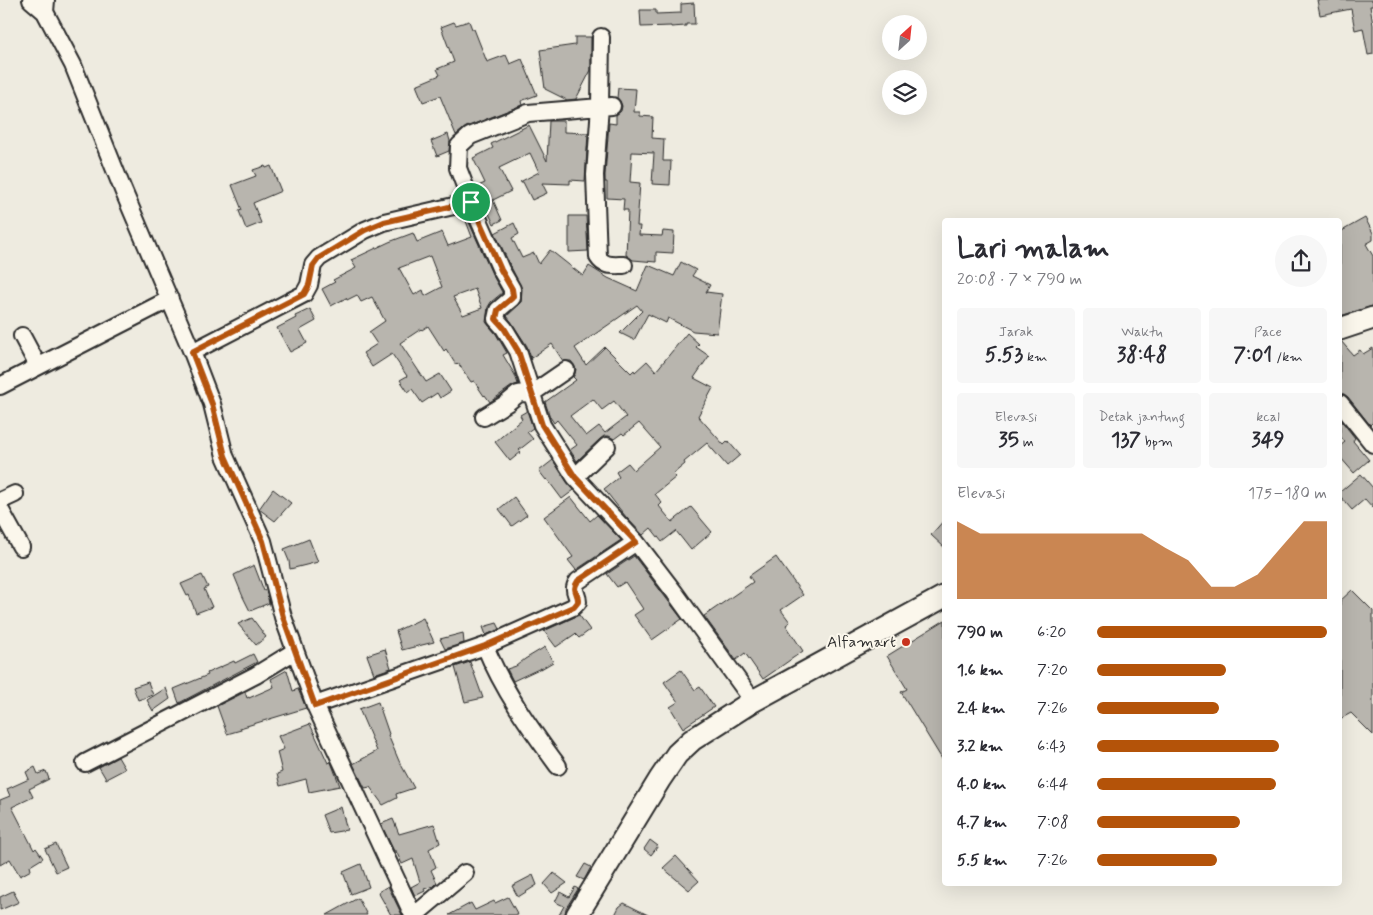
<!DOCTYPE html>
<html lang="id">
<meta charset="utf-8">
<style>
:root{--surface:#fff;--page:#f7f7f7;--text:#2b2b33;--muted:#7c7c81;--accent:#b45309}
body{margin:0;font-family:Mynerve,sans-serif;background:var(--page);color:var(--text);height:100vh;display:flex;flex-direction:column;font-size:19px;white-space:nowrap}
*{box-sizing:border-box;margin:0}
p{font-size:16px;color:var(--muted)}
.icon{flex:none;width:28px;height:28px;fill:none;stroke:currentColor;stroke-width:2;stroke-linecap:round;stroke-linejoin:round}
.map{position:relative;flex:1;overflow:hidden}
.panel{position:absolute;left:942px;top:218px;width:400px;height:668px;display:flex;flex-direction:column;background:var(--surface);border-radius:5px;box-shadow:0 5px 20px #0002}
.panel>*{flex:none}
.needle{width:32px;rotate:27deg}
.buttons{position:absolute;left:882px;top:15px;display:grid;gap:10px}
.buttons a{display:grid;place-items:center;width:45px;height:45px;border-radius:50%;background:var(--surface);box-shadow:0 5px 20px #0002;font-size:25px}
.pin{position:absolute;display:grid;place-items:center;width:42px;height:42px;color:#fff;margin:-21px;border:2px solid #fff;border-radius:50%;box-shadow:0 1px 5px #0007}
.round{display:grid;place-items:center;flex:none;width:52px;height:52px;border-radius:26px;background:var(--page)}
.head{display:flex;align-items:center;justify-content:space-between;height:85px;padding:0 15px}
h1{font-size:28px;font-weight:700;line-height:38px}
.metrics{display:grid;grid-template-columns:repeat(3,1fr);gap:8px;height:85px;padding:5px 15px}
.metrics div{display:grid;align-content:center;border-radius:5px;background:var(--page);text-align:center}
.metrics b{font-size:21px;font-weight:700}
.metrics small{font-size:14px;font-weight:400}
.metrics p{font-size:14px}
.chart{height:140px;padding:10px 15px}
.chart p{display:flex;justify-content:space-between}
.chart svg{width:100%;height:90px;margin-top:5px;fill:var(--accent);opacity:.7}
ul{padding:0 15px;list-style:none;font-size:16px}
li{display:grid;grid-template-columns:80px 60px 1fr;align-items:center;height:38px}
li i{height:12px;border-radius:6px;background:var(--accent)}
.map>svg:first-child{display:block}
</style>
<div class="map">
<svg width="1373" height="915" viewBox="0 0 1373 915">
<rect width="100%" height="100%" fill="#eeebe0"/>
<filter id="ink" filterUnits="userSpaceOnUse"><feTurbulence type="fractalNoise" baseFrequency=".02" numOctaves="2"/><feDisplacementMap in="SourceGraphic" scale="10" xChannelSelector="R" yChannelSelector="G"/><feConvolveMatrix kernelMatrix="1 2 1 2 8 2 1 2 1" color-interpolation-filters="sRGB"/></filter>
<g filter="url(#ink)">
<path fill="#b8b5ae" stroke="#2b2b2b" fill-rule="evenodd" d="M1317 0H1373V6H1370L1373 25V54L1368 55 1363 28 1355 30 1351 9 1320 15Z
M694 3 695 24H686V26L671 27V26L641 27 640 10H656V14L681 13V4Z
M469 21 472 29H474L487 62 506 55 510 64 522 59 537 95 521 101 522 105 466 127 456 135 440 96 423 102 416 85 440 75 437 69 454 62 441 27 454 22 456 25Z
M575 37H591V70L576 99 567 100 545 89 540 50 575 45Z
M618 88 636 89 634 112H640V116L653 117 652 138 664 139 663 161H671L670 185 652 184 654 153 632 152 630 182 640 183 637 226H640L639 235 662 236 663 231 674 232 673 253 656 252V262L633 260 629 257 626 255 628 210H623L624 199 607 198V182H605V175L609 123 616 124V115L621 111 622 106 620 101 617 98Z
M549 121H564V132L588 133 585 181 570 180V184L542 183 547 193 532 200 523 182H520L539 172 530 153 499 168 511 191 493 200 502 220 494 224 476 187 485 183 473 158 493 148 491 144 529 125 547 161Z
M448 134 450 141 449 151 437 156 431 141Z
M265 166 266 168 271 166 281 191 253 203 261 223 246 229 239 211 242 210 232 185 256 176 253 170Z
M569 216H586L588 251 569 252Z
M1365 218 1373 233V240L1366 244 1373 256V306L1340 316V232Z
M468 220 492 274 502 292V293L491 302 488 307 486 322 496 334 507 353 503 355 515 375 518 384 512 386 490 402 485 395 484 396 474 381 471 382 458 363 456 365 446 349 444 351 428 326 422 330 421 329 400 343 426 382 440 374 451 391 440 398 437 393 422 403 412 389 408 392 400 380 407 376 392 354 372 367 363 353 377 344 369 332 385 321 372 297 361 302 357 295 347 300 346 298 331 306 322 289 335 282 333 280 356 268 351 260 389 242 413 233 417 242 442 232 448 246 472 237 466 221ZM430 256 442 287 425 296 423 290 414 295 399 268ZM475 289 482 308 463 315 453 297Z
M514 223 519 234 512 238 522 258 534 253 539 264 550 250 583 276 589 266 608 278 637 291 648 265 674 276 681 262 696 270 692 276 710 285 706 292 722 294 717 333 693 331 668 318 666 323 648 314 634 340 620 333 642 311 637 305 575 348 586 365 605 347 631 373 634 370 635 372 647 361 656 371 687 333 699 344 696 347 709 356 694 378 713 388 698 416 724 445 728 441 740 455 727 466 707 443 684 462 685 464 673 474 676 477 655 494 662 503 659 506 672 522 691 507 712 532 691 550 676 531 662 542 651 528 643 535 626 517 604 489 619 477 616 472 628 463 634 470 660 447 639 423 624 435 622 433 614 439 609 436H604L600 439 577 461 570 450 577 445 557 420 554 423 550 417 545 402 576 380 573 377 575 374 576 369 574 365 571 361H563L552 344 531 358 527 346 512 323 507 316 521 303 522 289 510 265 495 233ZM593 399 602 410 614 401 626 417 605 433 599 426 586 436 570 416Z
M310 309 316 321 300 330 307 343 290 352 277 328 296 318 295 316Z
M1340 341H1341L1353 355 1360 350 1363 354 1373 348V422L1370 425 1348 397 1344 394 1340 393Z
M527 411 533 428 527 432 533 439 519 450 521 452 510 461 495 442 522 419 520 415Z
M1340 419 1355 438 1353 441 1369 460 1354 473 1340 457V446L1345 442 1340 436Z
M553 460 567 482 574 490 562 499 547 479 546 480 539 471Z
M1361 474 1373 488V508L1365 499 1352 510 1340 496V492Z
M273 489 291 503 275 521 259 509Z
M514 497 527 515 512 526 499 509Z
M571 497 590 521 597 515 621 540 576 570 568 560 573 557 544 517Z
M945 519V548L931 535Z
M309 539 318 562 290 569 289 561 284 549Z
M634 556 682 619 652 640 634 615 643 609 625 582 617 587 607 574Z
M776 557 803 595 781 610 790 622 786 625 803 651 763 679 745 653 736 660 704 616 753 582 749 576Z
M254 565 264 591 266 590 269 603 250 611 243 597 234 575Z
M202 575 208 587 204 589 212 607 196 613 189 595 187 596 181 584Z
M1352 590 1373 611V735L1351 713 1340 719V601Z
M579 615 590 630 579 638 575 634 556 647 544 631Z
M252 618 266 637 256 645 238 624Z
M423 618 434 642 402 650 396 631Z
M945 620V764L901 692 907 689 887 656Z
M497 623 500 629 486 635 483 627Z
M463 633 464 643 445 649 440 639Z
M545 647 553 662 541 669V668L513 681 507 669 516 666 525 659Z
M385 649 391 668 374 674 367 655Z
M253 654 257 662 179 703 174 689 208 675 207 673 234 661 235 663Z
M470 662 483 698 465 702 455 667Z
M287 670 293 691 298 689 306 708 240 728 241 730 227 734 217 706 245 692 247 698 249 697V698L274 687 271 679Z
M681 670 695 690 700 687 714 707 683 728 670 707 678 702 664 682Z
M148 682 153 695 138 700 133 687Z
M166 688 170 699 153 711 147 700Z
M378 702 389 734 388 735 399 761 414 788 396 794 397 798 383 805 370 787 365 788 353 764 377 751 359 709Z
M310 724 328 763 331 762 340 786 309 792 306 779 280 786 277 774 282 772 277 752 284 749 278 736Z
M118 757 125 769 106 779 99 767Z
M35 767 38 774 46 771 49 779 29 789 33 797 12 807 34 850 36 848 43 858 30 866 31 870 20 876 10 859 0 865V800L10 796 7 789 29 779 26 772Z
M341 807 347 830 329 833 322 815Z
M393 819 399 834 434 824 440 843 429 849 436 867 431 870 437 883 434 886 424 889 425 891 415 896 411 887 420 882 413 859 402 864 396 851H394L381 824Z
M650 840 658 846 651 855 644 849Z
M56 844 67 867 56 872 45 849Z
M676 856 699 881 689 890 663 868Z
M361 864 369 887 351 894 343 872Z
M585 864 591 867 584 880 577 877Z
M554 873 567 883 552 893 544 884Z
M533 875 537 885 518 897 512 886Z
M388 886 402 915H391L378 892Z
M575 887 578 889 566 908 565 915H559L564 906 555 902 560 892 569 897Z
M13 891 19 902 0 910V897Z
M508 897 518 915H449L471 903 475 910 494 901 495 903Z
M358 898 367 915H327Z
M624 903 648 915H615L619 907Z"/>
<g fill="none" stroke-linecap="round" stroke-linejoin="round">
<g stroke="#2b2b2b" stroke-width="20">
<path id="minor" d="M31 0 45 12
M46 0 45 12 73 65 123 190 192 352 212 404 225 456 263 541 283 617 315 705 413 915
M601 37 600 106 595 175 598 257C604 267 613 265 624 265
M612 106 528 113 470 136 459 146 458 168 471 202 501 270 512 289V298L498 310 496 319 504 328 518 351 542 425 575 477 636 542 675 593 753 701
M22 336 38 366
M192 352 304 294 309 285 313 265 319 258 365 230 384 222 471 202
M0 386 170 299
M1340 403 1373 444
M484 417 507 403 518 394 523 393 531 394 566 370
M575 477 607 446
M0 501 15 494
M0 509 21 547
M485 646C503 690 530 728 558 766
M315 705 485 646 573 607 578 602C578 593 571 591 578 581L636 542
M85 763 256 675 295 651
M415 915 465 873"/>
</g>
<g stroke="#2b2b2b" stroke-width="25">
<path id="major" d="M1340 329 1373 318
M577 915 660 779 677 754 692 740 753 701 945 596"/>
</g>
<use href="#minor" stroke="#fbf7ec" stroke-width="16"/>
<use href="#major" stroke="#fbf7ec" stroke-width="21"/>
</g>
</g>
<g fill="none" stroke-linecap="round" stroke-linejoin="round" filter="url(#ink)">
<g stroke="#fff" stroke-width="10">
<path id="route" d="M471 202 501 270 512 289 513 296 512 298 498 310 496 319 504 328 518 351 542 425 554 444 575 477 636 542 578 581C571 591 579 593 578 602L574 607 485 646 315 706 283 617 263 541 225 456 212 404 192 352 304 294 309 285 313 266 319 258 365 230 384 222Z"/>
</g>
<use href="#route" stroke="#b45309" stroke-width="6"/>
</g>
<circle fill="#c8321e" stroke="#fbf7ec" stroke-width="2" cx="906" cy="642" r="5"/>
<g text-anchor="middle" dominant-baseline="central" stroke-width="4" stroke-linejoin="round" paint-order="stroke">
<g font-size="16" fill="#2b2b2b" stroke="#fbf7ec" text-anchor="end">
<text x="896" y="642">Alfamart</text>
</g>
</g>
</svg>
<div class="buttons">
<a><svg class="needle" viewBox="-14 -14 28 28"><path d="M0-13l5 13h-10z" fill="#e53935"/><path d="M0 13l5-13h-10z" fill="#7c7c81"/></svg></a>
<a><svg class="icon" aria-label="layers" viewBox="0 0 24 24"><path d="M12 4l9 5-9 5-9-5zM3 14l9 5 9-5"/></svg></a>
</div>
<div class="pin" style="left:471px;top:202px;background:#1e9e55"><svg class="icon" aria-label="arrive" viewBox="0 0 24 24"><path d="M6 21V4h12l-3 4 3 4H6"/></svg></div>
<section class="panel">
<div class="head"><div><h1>Lari malam</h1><p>20:08 · 7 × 790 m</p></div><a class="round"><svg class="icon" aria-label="share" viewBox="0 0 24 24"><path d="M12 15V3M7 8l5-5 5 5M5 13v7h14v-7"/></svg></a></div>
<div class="metrics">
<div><p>Jarak</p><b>5.53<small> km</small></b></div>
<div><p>Waktu</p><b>38:48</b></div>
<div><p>Pace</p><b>7:01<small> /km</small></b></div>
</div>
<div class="metrics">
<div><p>Elevasi</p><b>35<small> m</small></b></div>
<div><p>Detak jantung</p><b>137<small> bpm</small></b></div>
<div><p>kcal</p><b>349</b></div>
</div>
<div class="chart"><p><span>Elevasi</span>175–180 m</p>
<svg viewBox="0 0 160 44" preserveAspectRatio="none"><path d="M0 44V6L10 12L20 12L30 12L40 12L50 12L60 12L70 12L80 12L90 19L100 25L110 38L120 38L130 32L140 19L150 6L160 6V44z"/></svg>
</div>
<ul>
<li><b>790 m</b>6:20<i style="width:100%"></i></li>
<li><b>1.6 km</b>7:20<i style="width:56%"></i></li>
<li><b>2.4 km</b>7:26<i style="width:53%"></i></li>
<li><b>3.2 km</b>6:43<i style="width:79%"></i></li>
<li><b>4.0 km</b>6:44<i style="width:78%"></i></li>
<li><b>4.7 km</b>7:08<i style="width:62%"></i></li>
<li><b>5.5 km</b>7:26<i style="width:52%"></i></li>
</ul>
</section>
</div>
